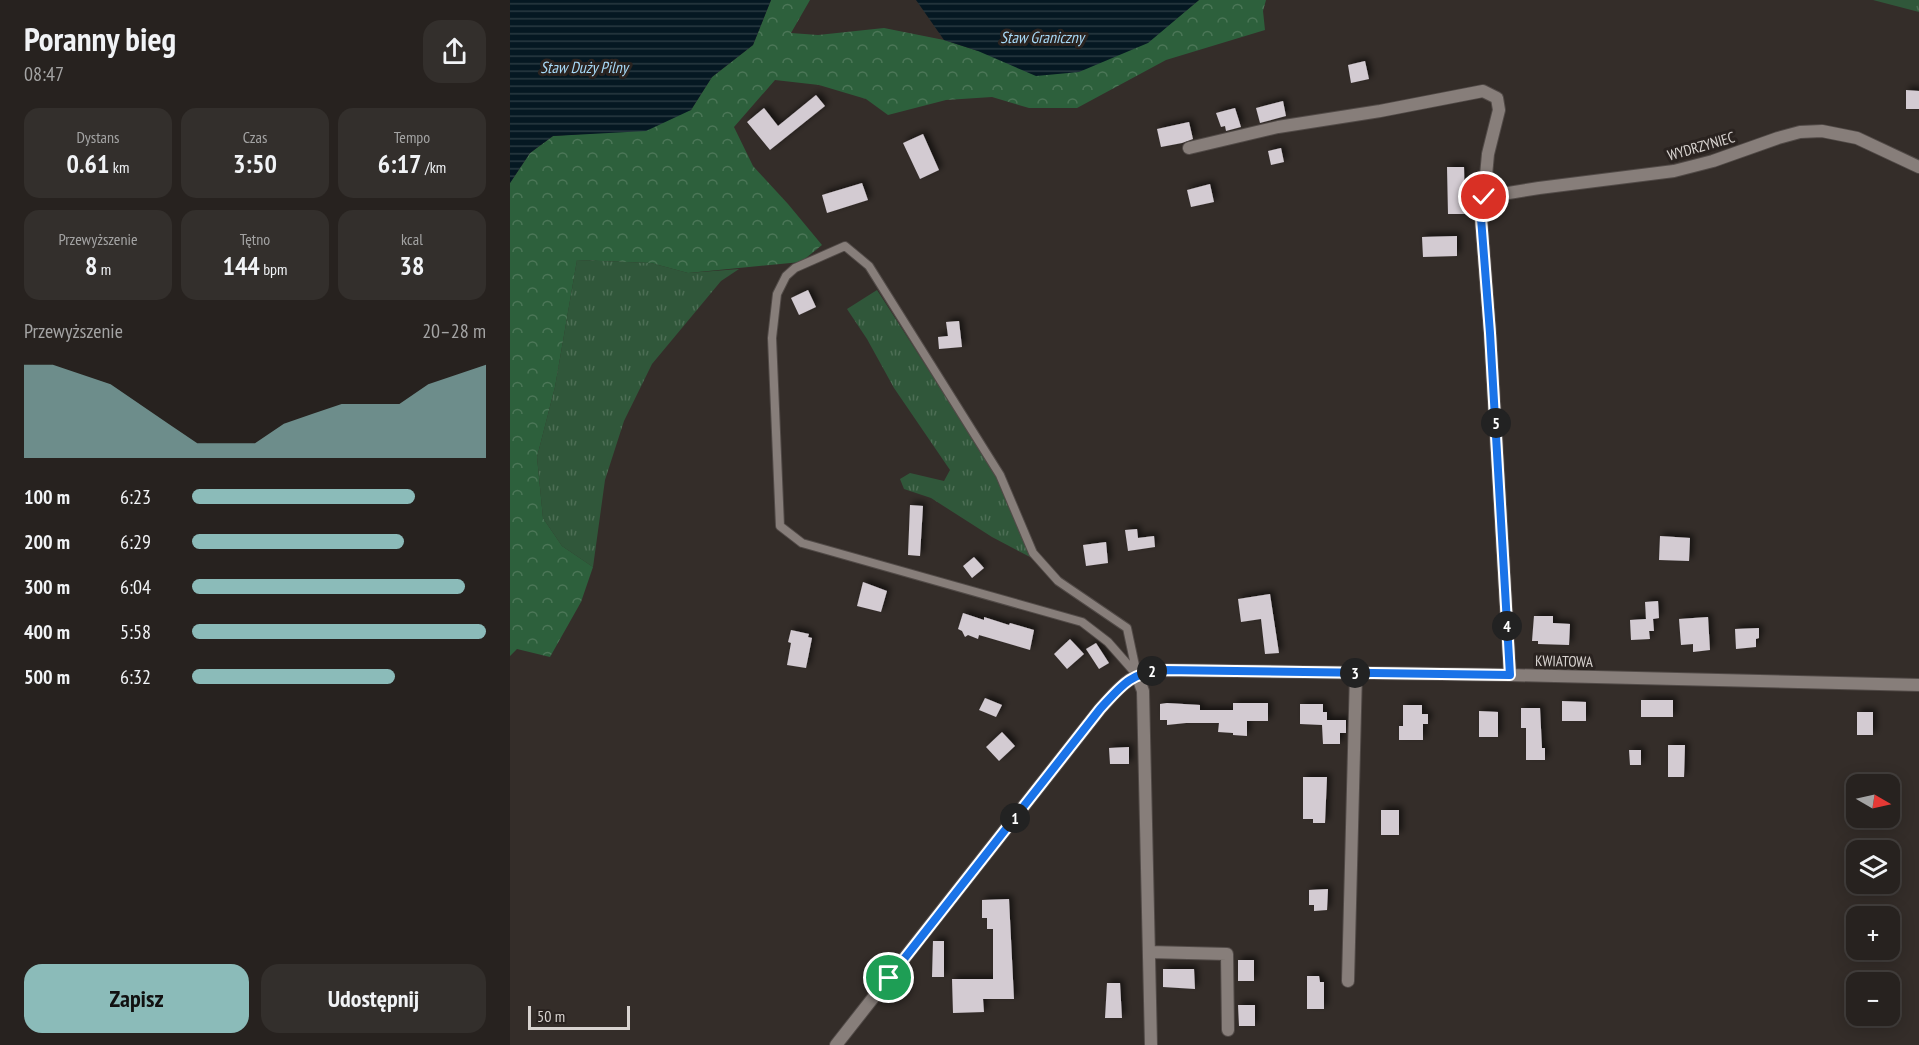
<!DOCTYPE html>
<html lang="pl">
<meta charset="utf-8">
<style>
:root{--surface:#27221f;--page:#332f2c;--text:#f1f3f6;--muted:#a4a4a4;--line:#433f3d;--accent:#8bbbb9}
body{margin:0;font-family:"PT Sans Narrow",sans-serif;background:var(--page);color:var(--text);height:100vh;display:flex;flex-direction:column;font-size:22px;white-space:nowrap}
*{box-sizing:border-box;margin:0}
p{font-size:20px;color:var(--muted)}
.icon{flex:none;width:33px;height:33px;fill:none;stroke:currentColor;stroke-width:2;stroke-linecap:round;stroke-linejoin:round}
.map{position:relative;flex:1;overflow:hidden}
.details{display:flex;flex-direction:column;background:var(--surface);width:510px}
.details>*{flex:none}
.needle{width:39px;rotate:99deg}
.tools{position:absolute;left:1336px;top:774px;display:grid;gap:12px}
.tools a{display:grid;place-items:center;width:54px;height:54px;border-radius:12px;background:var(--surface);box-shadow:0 3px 15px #0003,0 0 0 2px var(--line);font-size:30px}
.scale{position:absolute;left:18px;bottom:15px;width:102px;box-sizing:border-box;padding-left:6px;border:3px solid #d8d3d0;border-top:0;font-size:16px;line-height:21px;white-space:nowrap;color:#d8d3d0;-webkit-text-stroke:4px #2a2320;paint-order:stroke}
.pin{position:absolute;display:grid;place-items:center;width:51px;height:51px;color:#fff;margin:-26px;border:3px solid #fff;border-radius:50%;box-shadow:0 2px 6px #0007}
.km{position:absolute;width:30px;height:30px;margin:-15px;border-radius:50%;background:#222;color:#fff;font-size:16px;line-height:30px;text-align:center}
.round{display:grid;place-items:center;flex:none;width:63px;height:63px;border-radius:18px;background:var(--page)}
.summary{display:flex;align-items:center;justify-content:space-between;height:102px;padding:0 24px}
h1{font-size:33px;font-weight:700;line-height:45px}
.stats{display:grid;grid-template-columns:repeat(3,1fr);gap:9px;height:102px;padding:6px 24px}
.stats div{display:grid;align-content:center;border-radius:15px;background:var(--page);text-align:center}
.stats b{font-size:26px;font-weight:700}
.stats small{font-size:16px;font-weight:400}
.stats p{font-size:16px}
.chart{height:168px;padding:12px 24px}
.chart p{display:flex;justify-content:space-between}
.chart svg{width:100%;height:108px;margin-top:6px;fill:var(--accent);opacity:.7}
.action{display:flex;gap:12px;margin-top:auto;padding:12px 24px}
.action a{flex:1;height:69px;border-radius:18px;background:var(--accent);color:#111;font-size:24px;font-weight:700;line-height:69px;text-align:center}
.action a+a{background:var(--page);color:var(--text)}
ul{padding:0 24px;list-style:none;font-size:20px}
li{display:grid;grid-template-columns:96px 72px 1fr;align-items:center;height:45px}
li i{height:15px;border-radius:8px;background:var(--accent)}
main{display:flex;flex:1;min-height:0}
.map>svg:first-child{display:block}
</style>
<main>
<section class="details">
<div class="summary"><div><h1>Poranny bieg</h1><p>08:47</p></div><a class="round"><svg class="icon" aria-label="share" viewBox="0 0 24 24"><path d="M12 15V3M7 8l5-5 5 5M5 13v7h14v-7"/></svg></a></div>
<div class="stats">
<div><p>Dystans</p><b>0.61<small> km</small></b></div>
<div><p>Czas</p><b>3:50</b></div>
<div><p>Tempo</p><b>6:17<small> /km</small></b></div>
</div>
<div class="stats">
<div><p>Przewyższenie</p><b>8<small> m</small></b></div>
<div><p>Tętno</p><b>144<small> bpm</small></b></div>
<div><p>kcal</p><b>38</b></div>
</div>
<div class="chart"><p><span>Przewyższenie</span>20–28 m</p>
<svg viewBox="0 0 160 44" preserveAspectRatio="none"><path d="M0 44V6L10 6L20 10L30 14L40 22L50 30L60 38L70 38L80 38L90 30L100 26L110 22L120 22L130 22L140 14L150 10L160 6V44z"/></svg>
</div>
<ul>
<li><b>100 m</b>6:23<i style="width:76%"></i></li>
<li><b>200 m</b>6:29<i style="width:72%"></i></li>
<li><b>300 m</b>6:04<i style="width:93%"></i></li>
<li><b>400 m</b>5:58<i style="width:100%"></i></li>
<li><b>500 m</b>6:32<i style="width:69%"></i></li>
</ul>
<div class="action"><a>Zapisz</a><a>Udostępnij</a></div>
</section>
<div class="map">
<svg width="1409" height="1045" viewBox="0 0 1409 1045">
<defs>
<pattern id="grass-tufts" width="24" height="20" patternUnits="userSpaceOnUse" patternTransform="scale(1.5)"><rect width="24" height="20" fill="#30573a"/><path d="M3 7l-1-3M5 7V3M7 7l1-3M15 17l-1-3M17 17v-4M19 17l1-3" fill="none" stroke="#4d6e55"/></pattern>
<pattern id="forest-crowns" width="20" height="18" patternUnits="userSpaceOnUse" patternTransform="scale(1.5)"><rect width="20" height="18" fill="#2d603c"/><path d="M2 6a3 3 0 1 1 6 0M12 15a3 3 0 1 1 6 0" fill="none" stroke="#4b7657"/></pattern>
<pattern id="water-rules" width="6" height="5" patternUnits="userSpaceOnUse" patternTransform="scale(1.5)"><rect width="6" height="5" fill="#051822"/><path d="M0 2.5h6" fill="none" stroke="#293941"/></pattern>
<filter id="shadow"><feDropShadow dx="3.5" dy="-3.5" stdDeviation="3" flood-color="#0009"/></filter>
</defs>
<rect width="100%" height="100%" fill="#342d29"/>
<path fill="url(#grass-tufts)" d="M1363 0H1409V12Z
M67 260 141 263 178 273 229 269 211 281 142 364 114 421 95 480 83 567 52 546 33 518 27 457 45 387Z
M367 290 487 476 520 557 482 537 421 498 394 489 390 479 400 473 434 481 440 470 384 388 357 339 337 309Z"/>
<path fill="url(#forest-crowns)" d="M261 0H300L281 33 308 35 374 28 434 40 468 51 637 43 689 0H756L753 11 755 30 656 60 567 108H519L482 97 436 100 378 115 356 99 309 85 265 80 224 127 243 166 278 204 312 245 291 262 178 273 141 263 67 260 45 387 27 457 33 518 52 546 83 567 71 602 40 657 7 649 0 656V183L20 153 43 136 86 133 181 110 202 77 243 45Z"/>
<path fill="url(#water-rules)" d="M0 0H261L243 45 202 77 181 110 136 131 43 136 20 153 0 183Z
M406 0H689L638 43 569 72 526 76 468 51 434 40Z"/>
<path fill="#d3cbd2" filter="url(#shadow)" d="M855 61 859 79 841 83 838 65Z
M1396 90 1409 91V109H1396Z
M306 95 315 106 260 150 237 122 254 108 268 126Z
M773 101 776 116 750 123 746 108Z
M725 108 731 127 716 131 715 126 711 127 706 113Z
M679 122 683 139 672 143 651 147 647 129Z
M413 134 429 170 410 179 393 143Z
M771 148 774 162 761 165 758 151Z
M937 167H954L955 214H938Z
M352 183 358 200 317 213 312 195Z
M700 184 704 202 681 207 677 190Z
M947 236V256L913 257 912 237Z
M298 290 306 307 289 315 281 298Z
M449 321 452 347 429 349 428 337 438 336 436 322Z
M400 505 413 506 410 556 398 555Z
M627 529 628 538 644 536 645 547 618 551 615 530Z
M1150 536 1180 538 1179 561 1149 560Z
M596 542 598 563 576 566 573 545Z
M464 557 474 568 462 578 453 566Z
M353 582 377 591 371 612 347 606Z
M760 594 769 653 755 654 751 619 731 622 728 599Z
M1148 601 1149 618 1143 619 1144 631H1139L1140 639 1121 640 1120 620 1136 619 1135 602Z
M453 613 474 620V617L499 625 500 623 524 630 520 650 469 635 468 639 458 635 455 637 452 631 448 629Z
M1024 616H1043V623L1060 624 1059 645 1028 644V641H1022Z
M1198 617 1200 650 1183 652V644L1171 645 1169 619Z
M1249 628V638L1246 639V647L1226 649 1225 629Z
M281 630 299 634 298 637 302 638 296 668 277 665 281 643 278 642Z
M560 639 574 654 557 669 544 654Z
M586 643 599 663 589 669 576 649Z
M475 698 492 705 486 717 469 710Z
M1131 700H1163V717H1131Z
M1052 701 1076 702V721H1052Z
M657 703 690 705V710H723V703H758V721H737V736L723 735V733L708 732 709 723H676L657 725V720H650V704Z
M790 704H813V712H817V720H836V733H830V744H813L812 725 790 724Z
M893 705H912V714H918V724H913V740H889V726H893Z
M1011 708H1030L1032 748H1035V760H1016V728H1011Z
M969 711 988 712V737H969Z
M1347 712H1363V735H1347Z
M492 732 505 746 489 761 476 747Z
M1158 745H1175L1174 777H1158Z
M619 747V764H600L599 748Z
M1119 750H1131V765H1120Z
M793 777H817L815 823H803V819H793Z
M871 810H889V835H871Z
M818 889 817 910 804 911V905H799V890Z
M499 899 504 999H473L474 1012 443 1013 442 979H483V929H477V918H472V900Z
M423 941H434V977H422Z
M728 960H744V981H728Z
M653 969H684L685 989 653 987Z
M797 976H809L810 982H814V1009H797Z
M597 983H610L612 1018H595Z
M728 1005H745V1026H729Z"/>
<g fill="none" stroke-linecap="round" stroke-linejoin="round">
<g stroke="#514a47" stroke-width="10">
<path id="service" d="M335 246 359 266 490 475 523 553 548 581 617 628 627 675 598 642 572 622 292 543 270 526 262 338 267 294 276 276 285 268Z"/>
</g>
<g stroke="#514a47" stroke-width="14">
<path id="minor" d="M679 148 768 127 870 111 973 91 987 98 989 110 978 154 974 197
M627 675 633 691 641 1045
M1000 675 980 333 971 218 974 197 1029 188 1164 171 1203 161 1268 138 1290 132 1312 131 1347 138 1409 167
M639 952 717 954 718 1030
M838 981 846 673
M326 1045 590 709C612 685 619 673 653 670L1000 675 1409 685"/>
</g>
<use href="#service" stroke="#877e7a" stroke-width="8"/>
<use href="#minor" stroke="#877e7a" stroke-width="12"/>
</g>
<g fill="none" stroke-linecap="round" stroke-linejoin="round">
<g stroke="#fff" stroke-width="12">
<path id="route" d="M379 978 590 709C612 685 620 673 653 670L1000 675 980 333 971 218 974 197"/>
</g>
<use href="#route" stroke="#1a73e8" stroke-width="8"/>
</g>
<g text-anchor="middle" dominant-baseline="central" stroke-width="6" stroke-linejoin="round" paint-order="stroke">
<g font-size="15" fill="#d8d3d0" stroke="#2a2320">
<text transform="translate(1191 146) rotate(-16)">WYDRZYNIEC</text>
<text transform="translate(1054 661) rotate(1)">KWIATOWA</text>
</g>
<g font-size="16" font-style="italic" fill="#a7d9f7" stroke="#2a2320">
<text x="532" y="37">Staw Graniczny</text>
<text x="74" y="67">Staw Duży Pilny</text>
</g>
</g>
</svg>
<div class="tools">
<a><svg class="needle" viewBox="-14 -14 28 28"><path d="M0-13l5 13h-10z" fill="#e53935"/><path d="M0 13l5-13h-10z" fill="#a4a4a4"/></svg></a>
<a><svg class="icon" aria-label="layers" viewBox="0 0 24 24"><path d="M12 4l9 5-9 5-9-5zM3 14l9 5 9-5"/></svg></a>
<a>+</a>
<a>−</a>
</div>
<div class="scale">50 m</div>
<div class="pin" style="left:379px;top:978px;background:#1e9e55"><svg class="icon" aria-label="arrive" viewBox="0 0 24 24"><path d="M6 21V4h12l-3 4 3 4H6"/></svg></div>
<div class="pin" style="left:974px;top:197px;background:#d93025"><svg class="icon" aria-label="check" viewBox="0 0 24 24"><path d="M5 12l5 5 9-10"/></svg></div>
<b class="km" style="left:505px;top:818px">1</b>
<b class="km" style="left:642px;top:671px">2</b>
<b class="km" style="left:845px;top:673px">3</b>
<b class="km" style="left:997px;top:626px">4</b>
<b class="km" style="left:986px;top:423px">5</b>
</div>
</main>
